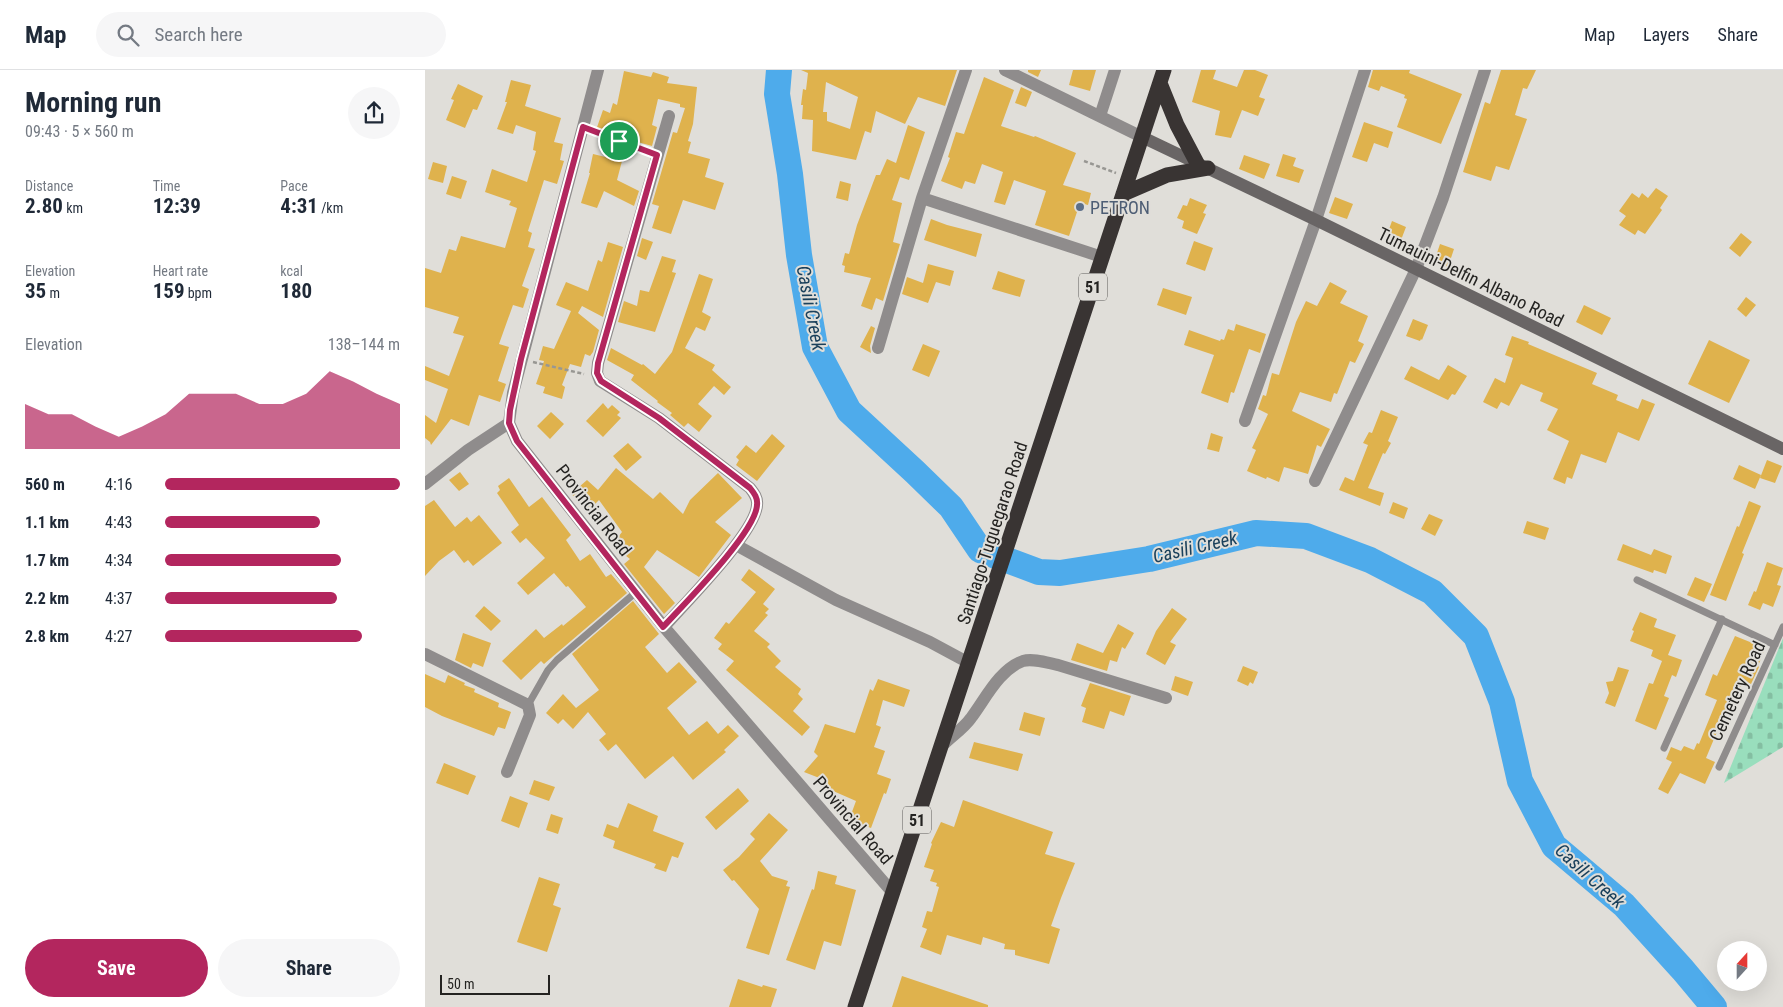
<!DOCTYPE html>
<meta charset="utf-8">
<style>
:root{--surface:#fff;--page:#f6f6f7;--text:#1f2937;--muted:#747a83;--line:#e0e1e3;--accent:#b3265e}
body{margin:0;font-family:"Roboto Condensed",sans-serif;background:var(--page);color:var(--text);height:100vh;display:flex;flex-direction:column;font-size:19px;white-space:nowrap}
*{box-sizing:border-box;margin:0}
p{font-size:16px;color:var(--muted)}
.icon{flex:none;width:28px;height:28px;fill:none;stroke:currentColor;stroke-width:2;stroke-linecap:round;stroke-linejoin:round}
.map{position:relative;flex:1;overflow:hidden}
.details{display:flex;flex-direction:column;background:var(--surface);width:425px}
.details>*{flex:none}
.needle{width:32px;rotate:21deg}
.fabs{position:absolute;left:1292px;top:871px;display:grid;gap:10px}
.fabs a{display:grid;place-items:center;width:50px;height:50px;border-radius:50%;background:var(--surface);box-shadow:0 5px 20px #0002;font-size:25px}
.scale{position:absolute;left:15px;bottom:12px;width:110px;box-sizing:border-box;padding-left:5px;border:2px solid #242321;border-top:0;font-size:14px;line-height:18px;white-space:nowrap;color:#242321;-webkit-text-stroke:4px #e0ded9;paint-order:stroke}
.pin{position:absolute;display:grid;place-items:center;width:42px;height:42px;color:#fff;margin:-21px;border:2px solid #fff;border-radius:50%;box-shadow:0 1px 5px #0007}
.round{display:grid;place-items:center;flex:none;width:52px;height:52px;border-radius:26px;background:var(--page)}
.overview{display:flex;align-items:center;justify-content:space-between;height:85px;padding:0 25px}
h1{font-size:28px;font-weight:700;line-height:38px}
.figures{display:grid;grid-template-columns:repeat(3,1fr);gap:8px;height:85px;padding:5px 25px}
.figures div{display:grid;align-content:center}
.figures b{font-size:21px;font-weight:700}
.figures small{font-size:14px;font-weight:400}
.figures p{font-size:14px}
.chart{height:140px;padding:10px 25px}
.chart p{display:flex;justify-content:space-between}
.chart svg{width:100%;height:90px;margin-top:5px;fill:var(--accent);opacity:.7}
.action{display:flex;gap:10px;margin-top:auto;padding:10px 25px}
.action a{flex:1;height:58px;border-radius:30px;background:var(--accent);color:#fff;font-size:20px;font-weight:700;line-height:58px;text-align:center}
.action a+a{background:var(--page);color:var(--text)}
ul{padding:0 25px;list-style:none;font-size:16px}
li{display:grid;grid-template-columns:80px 60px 1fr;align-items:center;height:38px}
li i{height:12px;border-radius:6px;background:var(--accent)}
header{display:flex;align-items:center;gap:30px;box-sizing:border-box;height:70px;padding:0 25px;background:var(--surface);border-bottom:1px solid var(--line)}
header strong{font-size:24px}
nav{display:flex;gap:28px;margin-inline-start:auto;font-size:18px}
.search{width:350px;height:45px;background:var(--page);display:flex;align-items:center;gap:12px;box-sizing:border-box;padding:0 18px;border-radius:28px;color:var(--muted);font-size:19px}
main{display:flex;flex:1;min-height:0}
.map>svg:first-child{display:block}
</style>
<header>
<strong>Map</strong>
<div class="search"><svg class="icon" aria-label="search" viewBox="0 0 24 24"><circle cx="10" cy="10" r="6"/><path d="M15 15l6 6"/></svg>Search here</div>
<nav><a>Map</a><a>Layers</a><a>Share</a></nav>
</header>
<main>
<section class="details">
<div class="overview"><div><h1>Morning run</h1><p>09:43 · 5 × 560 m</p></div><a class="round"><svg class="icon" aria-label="share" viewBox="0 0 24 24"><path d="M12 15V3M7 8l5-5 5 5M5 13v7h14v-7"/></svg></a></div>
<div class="figures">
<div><p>Distance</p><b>2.80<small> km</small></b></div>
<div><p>Time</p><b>12:39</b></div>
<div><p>Pace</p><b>4:31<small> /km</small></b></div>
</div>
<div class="figures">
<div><p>Elevation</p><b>35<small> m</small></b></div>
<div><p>Heart rate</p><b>159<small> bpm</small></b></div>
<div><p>kcal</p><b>180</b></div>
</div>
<div class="chart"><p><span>Elevation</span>138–144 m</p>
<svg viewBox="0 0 160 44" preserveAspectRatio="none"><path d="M0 44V22L10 27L20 27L30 33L40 38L50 33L60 27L70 17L80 17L90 17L100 22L110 22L120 17L130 6L140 11L150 17L160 22V44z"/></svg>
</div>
<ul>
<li><b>560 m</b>4:16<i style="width:100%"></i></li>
<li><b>1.1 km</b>4:43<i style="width:66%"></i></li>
<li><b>1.7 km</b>4:34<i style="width:75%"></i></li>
<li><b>2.2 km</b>4:37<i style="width:73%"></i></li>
<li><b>2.8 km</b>4:27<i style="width:84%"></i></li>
</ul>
<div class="action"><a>Save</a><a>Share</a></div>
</section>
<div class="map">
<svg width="1358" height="937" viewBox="0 0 1358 937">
<defs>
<pattern id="cemetery-stones" width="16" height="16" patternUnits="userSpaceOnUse" patternTransform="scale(1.25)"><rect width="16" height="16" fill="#99debd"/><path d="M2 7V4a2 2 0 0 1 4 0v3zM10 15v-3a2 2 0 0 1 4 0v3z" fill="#84bea2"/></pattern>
</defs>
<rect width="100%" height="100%" fill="#e0ded9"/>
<path fill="url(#cemetery-stones)" d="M1358 568V677L1299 713Z"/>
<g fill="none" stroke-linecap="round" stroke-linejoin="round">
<path stroke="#4eabeb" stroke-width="26" d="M354 0 352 24 365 104 374 185 390 277 424 341 490 402 526 437 555 480 614 502 635 503 724 489 831 463 881 466 945 490 1007 522 1051 566 1077 632 1095 711 1129 776 1199 835 1258 900 1289 937"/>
</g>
<path fill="#dfb24d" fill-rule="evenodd" d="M376 0H532L520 36 493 27 480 54 451 41 446 63 440 61 431 90 387 81 388 50 377 49 378 35H376L378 19 381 20 383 3ZM401 12 433 27 425 59 402 51V42H398Z
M603 0H616L613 7 603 2Z
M648 0H671L665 21 644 15Z
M776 0H791L788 9 812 17 819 0H830L843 5 834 27 840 29 833 46 817 40 806 68 790 65 795 41 767 32Z
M948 0H985L984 3 1037 24 1016 74 972 57 982 29 979 28 980 25 956 16 954 21 943 17Z
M1076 0H1111L1102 19 1098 18 1090 45 1102 49 1084 100 1071 96 1066 111 1038 102 1060 32 1065 34Z
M199 1 226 7 228 2 244 7 242 13 272 17 268 54 263 71 266 72 263 83 285 89 280 107 299 113 290 140 258 130 246 164 227 158 234 136 227 134 248 62 252 63 260 38 255 37V34L233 29 227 55 232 57 227 76 202 69 201 75 170 63 178 40 185 43 188 33 192 35Z
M559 7 589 20 576 56 609 67 610 66 651 83 638 115 666 123 663 135 655 133 644 166 610 155 621 121 589 110 580 135 569 132 578 102 557 94 550 114 540 111 537 119 516 111 525 88 523 87 531 62 539 64Z
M86 10 106 15 100 36 136 48 129 72 138 74 135 90 139 91 132 114 119 110 103 161 107 163 103 177 110 179 97 216 104 219 98 238 88 235 74 274 84 277 73 311 81 314 75 332 54 325 44 356 26 349 6 375 5 372 0 368V345L11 353 23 319 0 310V296L24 306 39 266 28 263 34 247 0 237V198L16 203 24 179 31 181 36 166 80 178 92 138 84 135 86 131 60 122 67 99 102 112 111 81 108 80 111 62 91 55 88 64 72 59 82 32H80Z
M33 14 58 26 52 40 48 39 40 58 21 50 29 30 26 29Z
M596 17 607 22 601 37 590 33Z
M939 52 968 62 963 78 949 73 942 92 927 87Z
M483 55 500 62 484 110 475 107 467 130 477 133 468 172 475 174 458 231 451 228 447 240 436 236 446 208 419 202 420 196 417 195 420 183 424 184 432 155 451 105H455L462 89 471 93Z
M168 84 197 91 192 110 214 121 209 136 179 121 172 138 156 133 165 103H164Z
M858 84 871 88 868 96 879 100 874 113 851 106Z
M819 85 845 94 839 109 814 99Z
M8 92 22 96 18 113 3 109Z
M27 106 42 111 36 129 21 124Z
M415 111 426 114 423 131 411 128Z
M1231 118 1243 126 1235 138 1237 140 1220 164 1213 160 1210 165 1194 155 1201 146 1194 141 1207 123 1214 128 1217 123 1223 128Z
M910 127 928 134 922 149 904 143Z
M765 128 782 135 778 143 781 144 772 164 757 158 759 151 752 148 758 135 762 136Z
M506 149 522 155 557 164 551 187 499 170Z
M967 151 981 157 976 170 962 165Z
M1316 163 1327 172 1315 187 1304 178Z
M217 168 228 172 221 190 212 186Z
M769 171 788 178 780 201 761 194Z
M183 172 198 177 178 247 157 236 153 243 174 260 168 282 165 286 160 284 156 297 145 294 137 315 140 317 137 329 118 323 120 317 111 314 119 291 114 290 118 276 129 279 146 241 131 235 141 212 163 221 173 190 177 192Z
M1015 174 1029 179 1023 197 1009 192Z
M237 186 251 190 247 202 251 203 230 262 193 252 199 231 212 236 215 220 224 222Z
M503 194 529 201 525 216 511 212 503 233 477 224 482 207 498 213Z
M573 201 600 210 595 227 567 219Z
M274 204 288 209 277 242 286 247 280 261 271 257 260 278 290 295 287 300 306 317 299 325 289 316 273 334 287 346 274 362 263 353 259 357 245 345 247 343 232 332 233 331 206 310 209 305 182 290 186 278 217 295 218 294 230 304 247 282Z
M905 212 922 221 915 233 943 246 933 271 939 274 930 293 925 291 912 324 909 323 906 332 875 322 867 341 905 359 896 377 892 375 883 404 859 397 854 412 842 407 841 409 822 401 831 380 827 378 843 344 833 339 838 325 841 326 847 303 854 305 871 252 881 231 892 236Z
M738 218 767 227 761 245 732 235Z
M1321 227 1331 235 1321 247 1312 239Z
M1159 235 1186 248 1177 265 1151 252Z
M988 249 1003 255 997 270 996 269 995 271 981 266Z
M811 254 841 264 835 283 824 279 809 323 806 322 803 333 776 323 789 285 759 275 764 260 795 271 796 269 799 270 803 259 809 261Z
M446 256 450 258 445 276 446 283 435 277Z
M1087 266 1104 272 1103 274 1172 303 1167 314 1193 325 1191 330 1213 339 1217 329 1230 334 1214 371 1193 362 1181 393 1156 384 1147 409 1142 407 1140 414 1128 409 1144 371 1122 360 1133 339 1115 331 1118 323 1096 314 1084 336 1076 332 1072 339 1058 332 1070 308 1080 313 1088 288 1080 285Z
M1284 270 1325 290 1304 333 1263 314Z
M498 274 515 281 504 307 487 300Z
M1023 295 1042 306 1030 325 1027 324 1023 330 979 309 986 296 1014 310Z
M178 333 183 339 187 335 195 342 192 345 196 348 178 367 161 351Z
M956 340 973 347 963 371 966 373 960 384 958 383 943 418 959 423 955 436 914 420 920 407 929 411 943 375 938 373 944 362 947 363Z
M126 342 139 354 125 369 112 356Z
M786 363 798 367 794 382 782 379Z
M347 364 360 376 332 411 311 395 314 390 311 387 321 375 331 383Z
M203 373 217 387 201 401 188 386Z
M1342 390 1357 396 1350 413 1335 408Z
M1314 395 1336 405 1330 419 1308 409Z
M191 398 228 429 235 422 258 444 265 430 293 403 317 428 290 452 306 465 274 507 232 480 219 497 250 533 239 544 199 494 205 489 187 475 197 462 174 430 165 439 146 424 162 410 173 420Z
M35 402 44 414 34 421 24 410Z
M84 408 104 437 117 427 146 465 141 470 155 491 165 484 181 507 186 504 202 523 119 594 116 591 96 610 77 591 111 559 119 568 137 554 138 556 161 537 143 516 141 517 129 503 103 525 92 513 120 488 101 468 95 473 86 462 94 455 72 423 75 420 73 416Z
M9 430 30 457 42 447 46 452 54 445 77 473 48 496 43 490 39 493 29 480 14 491 0 506V436Z
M1324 431 1336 436 1317 483 1319 484 1301 531 1285 525 1312 456 1314 457Z
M968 432 983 438 979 449 964 443Z
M1004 444 1018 450 1010 466 996 459Z
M1102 451 1124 458 1120 470 1098 463Z
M1198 474 1226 485 1229 479 1247 486 1241 504 1229 500 1228 503 1192 490Z
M1342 492 1358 498 1352 515 1356 516 1348 537 1338 533 1335 540 1323 535 1329 521 1331 522Z
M324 499 350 519 338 534 344 539 340 543 343 545 329 561 345 574 342 577 356 591 350 597 376 619 373 624 378 629 368 641 385 657 377 666 301 600 309 591 293 579 297 574 289 568 301 552 304 554 331 522 316 510Z
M1270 507 1287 514 1279 532 1262 525Z
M208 531 234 564 220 577 242 603 254 592 272 612 242 638 264 665 282 651 293 664 303 655 314 666 299 680 301 682 268 710 248 686 220 709 191 674 183 681 174 670 181 664 163 642 148 659 138 649 133 654 121 643 138 624 151 638 174 620 147 584Z
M59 536 76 551 66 561 50 546Z
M747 538 762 549 745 572 751 575 740 595 721 584 731 561Z
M1215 542 1232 549 1229 557 1251 565 1243 585 1257 590 1251 607 1247 605 1239 626 1244 628 1231 660 1210 651 1224 613 1228 614 1237 591 1226 586 1228 580 1205 571 1209 561 1207 560Z
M693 554 709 563 700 579 697 577 692 592 685 590 682 601 646 590 652 573 678 583Z
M38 563 66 573 58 597 48 593 46 598 30 590Z
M1310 566 1340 578 1333 596 1334 597 1326 614 1318 611 1312 628 1307 626 1281 688 1290 692 1280 714 1255 703 1243 724 1233 719 1247 692 1241 689 1246 677 1256 681 1259 676 1269 680 1272 673 1274 674 1292 630 1280 625 1288 604 1292 606Z
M818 596 833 602 828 614 825 612 823 616 812 611Z
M1193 597 1204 600 1190 637 1180 633 1184 623 1181 612 1188 611Z
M0 604 20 613 23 605 40 613 39 615 50 619 49 622 74 633 73 637 86 642 80 659 73 657 69 666 17 646 0 637Z
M750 606 768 612 763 626 746 620Z
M453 609 485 620 479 637 458 630 451 655 456 657 449 677 460 681 452 704 466 709 461 724 459 723 446 758 424 750 431 731 399 717 402 711 379 702 393 686 389 682 400 654 430 663 445 619 448 621Z
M665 613 706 626 699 646 685 641 679 659 657 652 661 638 656 636Z
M599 642 620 648 615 666 594 660Z
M549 672 598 684 593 701 544 688Z
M19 693 51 706 43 725 11 713Z
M109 710 130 717 124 731 104 724Z
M313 718 324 731 291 760 280 747Z
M85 726 103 733 94 758 76 751Z
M538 730 628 762 620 784 650 793 636 828 626 856 635 859 624 894 590 885V880L579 879 580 874 558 867 556 875 522 865 516 885 495 877 502 859 497 857 502 841 507 842 514 817 511 816 512 813 505 811 509 800 499 797 507 774 506 773 516 752 529 757Z
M203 733 233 746 228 761 259 773 253 788 247 786 241 802 229 798 231 794 188 778 190 771 178 766 182 754 193 758Z
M344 743 363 760 335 791 347 806 363 811 361 816 365 817 344 885 321 878 334 839 309 810 307 811 298 800 314 787 330 769 325 764Z
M126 744 138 748 133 764 121 760Z
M393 801 412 806 410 814 431 820 416 876 399 871 390 900 361 890 387 819 389 820Z
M114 807 135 814 128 835 136 838 122 882 92 872Z
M477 906 563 935V937H467Z
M313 909 337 917 338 915 352 919 346 937H304Z"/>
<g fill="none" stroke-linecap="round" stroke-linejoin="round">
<path stroke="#989793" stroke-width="2.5" stroke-dasharray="4 2.5" stroke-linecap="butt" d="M171 62 222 81
M659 91 691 103
M108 292 159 304"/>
<path stroke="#8f8c8c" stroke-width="7" d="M1212 510 1350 575
M103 635 123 600 132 590 210 523
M1239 678 1297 549
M1294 697 1358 557"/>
<path stroke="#8f8c8c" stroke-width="12" d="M173 0 88 323 84 353 92 371 239 557 468 823
M580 0 717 67
M675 46 690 0
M497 128 677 187
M453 278 497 128 541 0
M820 351 891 150 940 0
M890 411 991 199 1018 128 1060 0
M0 414 43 380 84 353
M311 475 411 530 505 572 544 593
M239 557C259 534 331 462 332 435 333 428 329 423 325 418L234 348 175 311 172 303 173 293 244 46
M0 584 103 635 105 645 82 702
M518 675C527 666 539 658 546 648 561 628 574 600 598 591 608 588 623 593 633 595L741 628"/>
<path stroke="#696565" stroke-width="12" d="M717 67 891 150 1358 379"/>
<path stroke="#393433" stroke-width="15" d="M735 13 752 55 772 93
M698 124 742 105 783 98
M430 937 739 0"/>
</g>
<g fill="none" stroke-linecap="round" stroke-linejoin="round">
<g stroke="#fff" stroke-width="10">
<path id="route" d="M158 57 232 85 173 293 172 303 176 311 234 348 325 418C329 423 333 428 332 435 331 462 259 534 238 557L92 371 84 353 85 340 96 289Z"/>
</g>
<use href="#route" stroke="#b3265e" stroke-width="6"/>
</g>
<circle fill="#5c6f8a" stroke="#e0ded9" stroke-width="2" cx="655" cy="137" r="5"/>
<g text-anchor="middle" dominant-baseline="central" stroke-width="4" stroke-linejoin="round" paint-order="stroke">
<g fill="#e0ded9" stroke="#5c5b58" stroke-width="1">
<rect x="654" y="203.5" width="28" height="27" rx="4"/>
<rect x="478" y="736.5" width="28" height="27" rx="4"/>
</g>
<g font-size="16" font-weight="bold" fill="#242321">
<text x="668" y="217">51</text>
<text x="492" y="750">51</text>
</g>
<g font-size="18" fill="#4e5e75" stroke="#e0ded9" text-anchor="start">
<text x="665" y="137">PETRON</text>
</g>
<g font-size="18" fill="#242321" stroke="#e0ded9">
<text transform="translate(1046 207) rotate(26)">Tumauini-Delfin Albano Road</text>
<text transform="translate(169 440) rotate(52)">Provincial Road</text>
<text transform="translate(567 463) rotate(-72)">Santiago-Tuguegarao Road</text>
<text transform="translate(1312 621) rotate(-65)">Cemetery Road</text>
<text transform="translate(428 750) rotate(49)">Provincial Road</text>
</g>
<g font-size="19" font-style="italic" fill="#1a405b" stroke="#e0ded9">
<text transform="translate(386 238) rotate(79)">Casili Creek</text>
<text transform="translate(770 477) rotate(-13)">Casili Creek</text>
<text transform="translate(1165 806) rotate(42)">Casili Creek</text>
</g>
</g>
</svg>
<div class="fabs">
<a><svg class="needle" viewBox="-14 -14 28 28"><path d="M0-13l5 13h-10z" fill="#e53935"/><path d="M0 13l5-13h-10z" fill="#747a83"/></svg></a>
</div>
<div class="scale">50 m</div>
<div class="pin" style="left:194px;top:71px;background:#1e9e55"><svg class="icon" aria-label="arrive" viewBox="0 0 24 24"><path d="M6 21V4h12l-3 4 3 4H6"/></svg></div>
</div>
</main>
